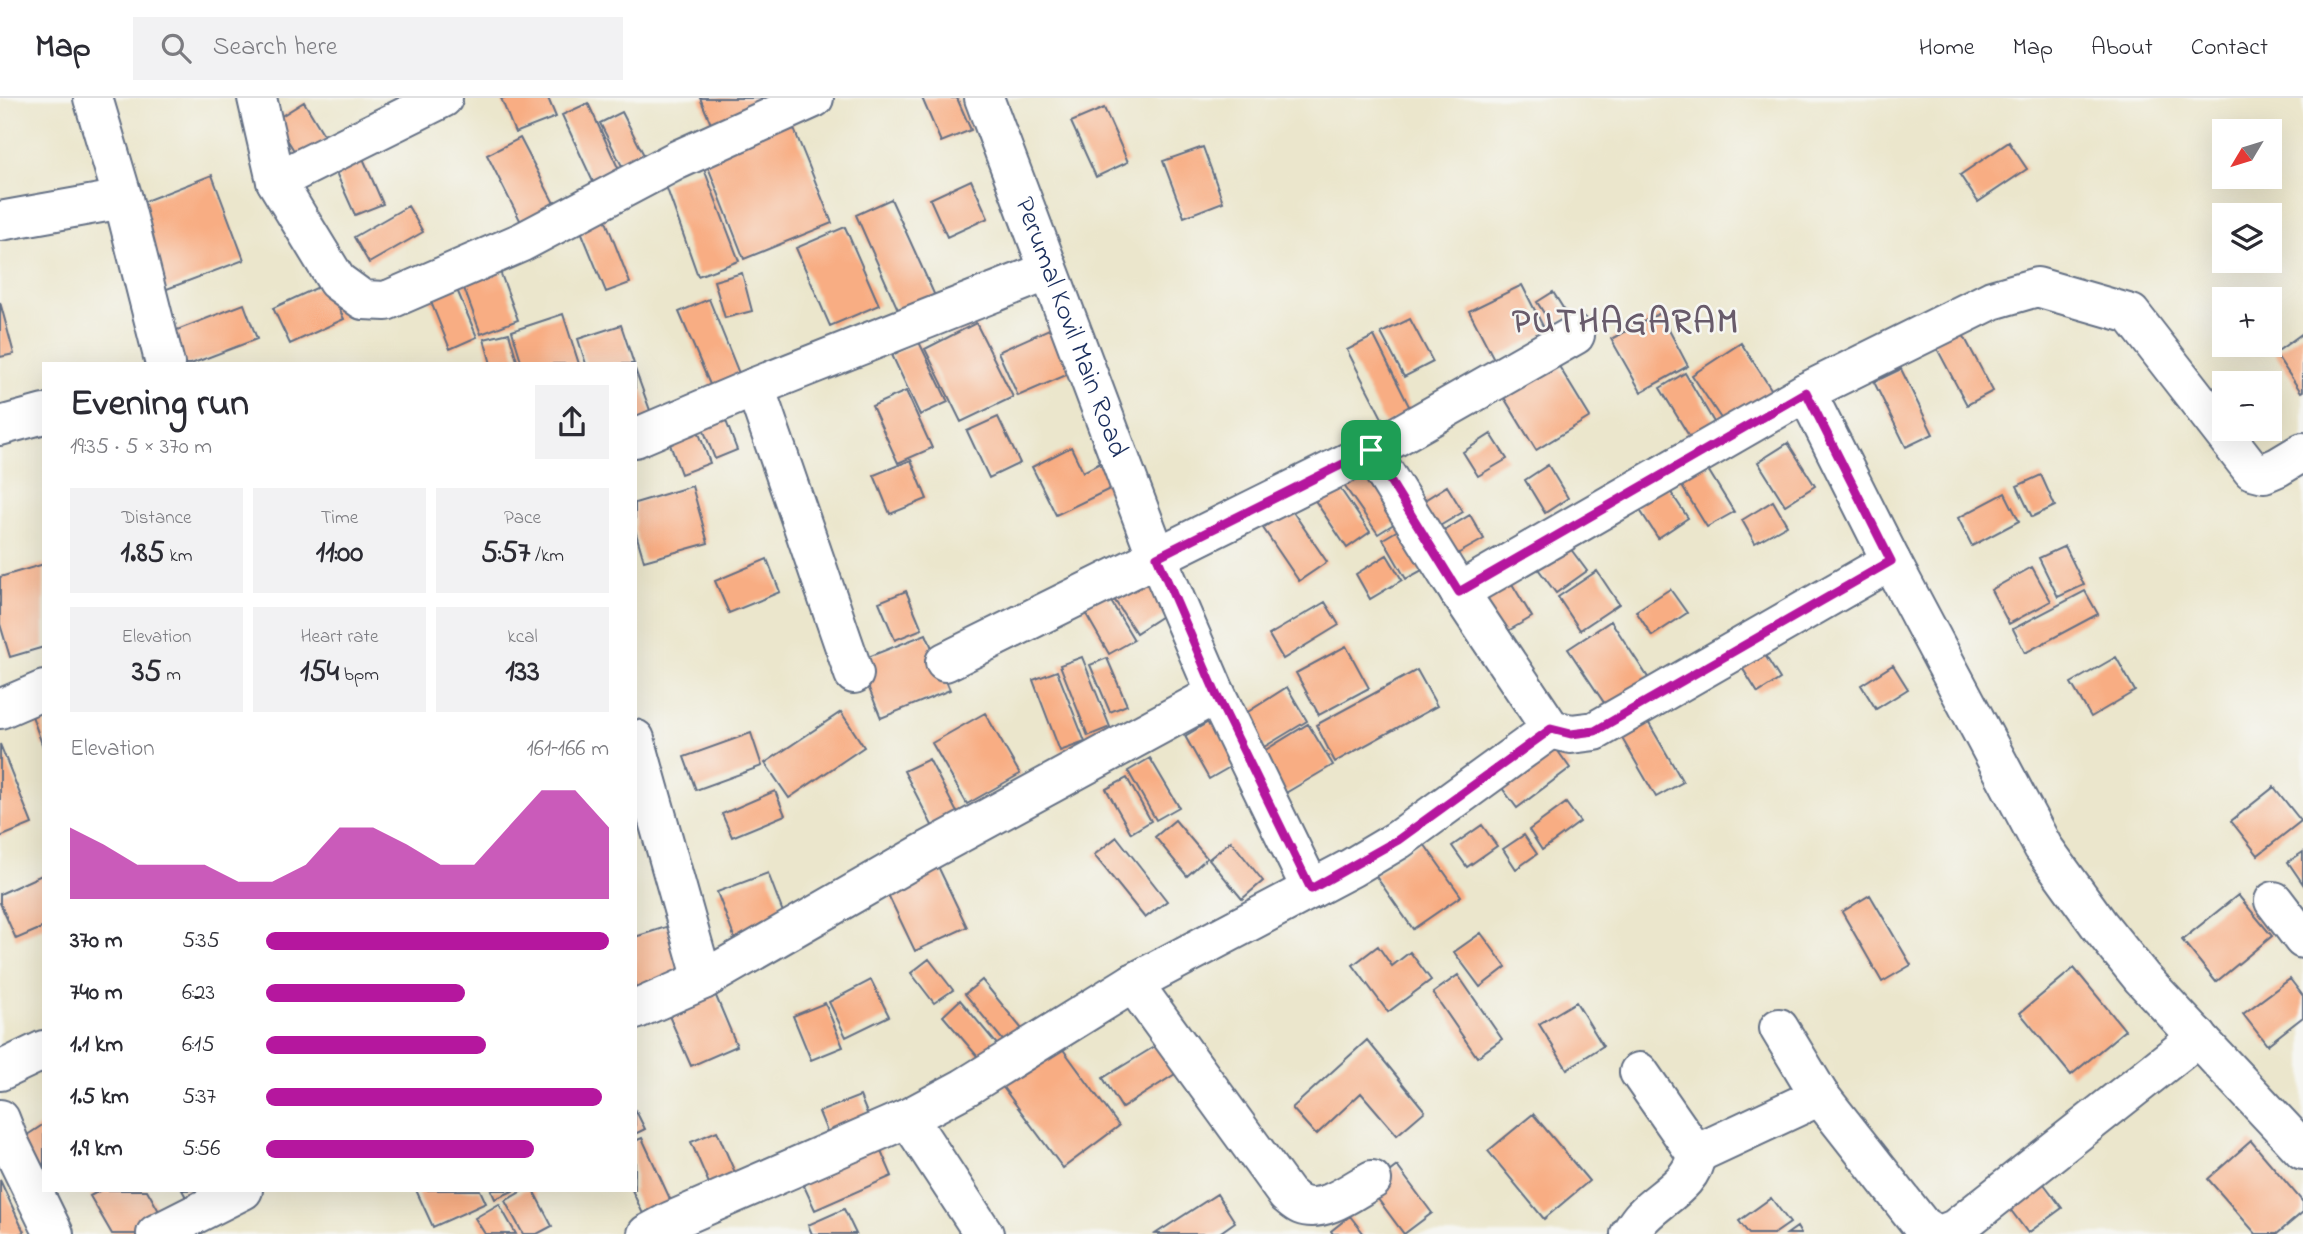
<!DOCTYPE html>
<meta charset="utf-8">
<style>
:root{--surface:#fff;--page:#f2f2f3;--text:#2b2b33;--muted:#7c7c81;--line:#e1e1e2;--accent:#b5179e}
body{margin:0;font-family:"Indie Flower",sans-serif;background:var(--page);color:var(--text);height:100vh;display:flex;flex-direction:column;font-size:26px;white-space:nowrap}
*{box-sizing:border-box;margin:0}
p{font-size:23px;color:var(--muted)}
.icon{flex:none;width:38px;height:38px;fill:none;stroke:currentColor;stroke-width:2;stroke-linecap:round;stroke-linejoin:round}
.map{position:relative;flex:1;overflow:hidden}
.side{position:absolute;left:42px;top:264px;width:595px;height:830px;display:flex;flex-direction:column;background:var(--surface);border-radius:0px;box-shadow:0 7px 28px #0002}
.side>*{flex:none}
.needle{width:46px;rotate:232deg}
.fabs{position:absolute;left:2212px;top:21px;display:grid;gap:14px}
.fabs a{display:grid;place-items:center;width:70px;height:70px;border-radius:0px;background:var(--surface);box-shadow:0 7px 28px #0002;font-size:35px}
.pin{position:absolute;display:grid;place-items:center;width:60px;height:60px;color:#fff;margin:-30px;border-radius:14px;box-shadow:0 4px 10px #0006}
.round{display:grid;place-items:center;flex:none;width:74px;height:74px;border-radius:0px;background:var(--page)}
.summary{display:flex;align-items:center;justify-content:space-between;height:119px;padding:0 28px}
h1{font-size:38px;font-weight:800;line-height:52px}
.stats{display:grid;grid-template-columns:repeat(3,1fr);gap:10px;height:119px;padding:7px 28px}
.stats div{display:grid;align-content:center;border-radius:0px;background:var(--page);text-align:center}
.stats b{font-size:30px;font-weight:800}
.stats small{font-size:19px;font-weight:400}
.stats p{font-size:19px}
.chart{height:196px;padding:14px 28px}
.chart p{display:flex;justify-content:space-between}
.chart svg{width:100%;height:126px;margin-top:7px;fill:var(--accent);opacity:.7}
ul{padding:0 28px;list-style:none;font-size:23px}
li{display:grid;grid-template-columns:112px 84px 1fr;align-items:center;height:52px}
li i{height:18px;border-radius:9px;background:var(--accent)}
header{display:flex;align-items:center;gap:42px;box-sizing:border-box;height:98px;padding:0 35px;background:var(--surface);border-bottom:2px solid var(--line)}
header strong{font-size:33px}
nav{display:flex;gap:38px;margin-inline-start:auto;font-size:24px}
.search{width:490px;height:63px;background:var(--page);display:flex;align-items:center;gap:18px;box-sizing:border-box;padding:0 24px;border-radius:0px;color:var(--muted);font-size:26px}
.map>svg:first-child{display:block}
</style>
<header>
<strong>Map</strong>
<div class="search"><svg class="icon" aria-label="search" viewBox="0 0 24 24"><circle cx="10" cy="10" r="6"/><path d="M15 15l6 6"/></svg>Search here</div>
<nav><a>Home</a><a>Map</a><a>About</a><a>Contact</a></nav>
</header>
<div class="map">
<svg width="2303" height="1136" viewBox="0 0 2303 1136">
<rect width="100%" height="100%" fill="#f6f6f2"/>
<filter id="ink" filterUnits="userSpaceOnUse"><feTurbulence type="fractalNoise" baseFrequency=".0143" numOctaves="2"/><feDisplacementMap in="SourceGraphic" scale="14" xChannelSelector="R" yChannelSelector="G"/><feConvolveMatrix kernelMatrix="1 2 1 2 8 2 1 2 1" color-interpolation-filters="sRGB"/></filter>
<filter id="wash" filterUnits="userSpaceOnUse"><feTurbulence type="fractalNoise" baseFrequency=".00686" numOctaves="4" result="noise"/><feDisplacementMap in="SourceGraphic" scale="28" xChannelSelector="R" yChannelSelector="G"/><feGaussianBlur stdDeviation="1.57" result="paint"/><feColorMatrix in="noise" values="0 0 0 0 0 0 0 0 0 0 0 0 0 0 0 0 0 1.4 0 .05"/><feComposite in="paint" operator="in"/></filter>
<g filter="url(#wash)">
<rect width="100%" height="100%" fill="#ebe6cc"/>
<g id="blocks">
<path fill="#f8ad83" d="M501 0H548L556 19 515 35Z
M700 0H775L716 38Z
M922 0H957L971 32 941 44Z
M304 4 327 42 298 59 275 22Z
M588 5 620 74 594 86 562 17Z
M1104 10 1128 64 1096 79 1071 24Z
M622 14 647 63 625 74 600 25Z
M790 21 832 125 744 161 703 56Z
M520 40 557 111 523 128 487 57Z
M2009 44 2027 71 1978 104 1960 77Z
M1203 49 1223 104 1184 119 1163 63Z
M362 58 383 106 355 117 334 70Z
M704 71 739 163 698 178 665 85Z
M212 77 244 162 159 194 127 110Z
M971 82 988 120 947 139 930 101Z
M891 101 935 198 899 214 856 117Z
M408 108 423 134 369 165 354 139Z
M604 118 630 185 606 194 579 128Z
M845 129 879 207 830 228 796 150Z
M498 168 518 222 481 236 461 182Z
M742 175 752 213 725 220 714 183Z
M327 185 344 221 290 246 273 210Z
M455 187 477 239 450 251 429 199Z
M1522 187 1546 234 1494 261 1469 213Z
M1553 194 1568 218 1552 228 1537 204Z
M709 201 740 278 711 289 679 214Z
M0 204 14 256 0 259Z
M244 206 257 241 191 266H180L169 235Z
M1660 215 1688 268 1641 294 1611 241Z
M563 216 579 266H522L512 233Z
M1410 221 1433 264 1404 279 1381 235Z
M976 225 1013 299 961 324 925 251Z
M621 227 634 266H586L578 241Z
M1058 227 1078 272 1018 298 998 254Z
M1959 229 1993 293 1967 307 1933 243Z
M509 235 518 266H491L484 241Z
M2303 235V293L2301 294 2275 255Z
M1374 238 1411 312 1385 326 1347 252Z
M919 244 948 304 920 317 892 257Z
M1741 245 1773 294 1724 325 1692 277Z
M1554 260 1590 319 1536 352 1500 293Z
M635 271 652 318 635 324Z
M1901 271 1933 336 1906 349 1874 284Z
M1685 275 1718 331 1694 346 1660 290Z
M906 293 932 350 898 365 872 308Z
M723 315 737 352 715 361 700 323Z
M998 319 1020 365 989 380 967 333Z
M696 327 710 365 681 376 667 338Z
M1491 336 1507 361 1478 378 1463 354Z
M1788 345 1815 388 1785 407 1758 364Z
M1071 349 1083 374 1102 364 1114 389 1056 417 1032 369Z
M1699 357 1734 414 1707 429 1672 372Z
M911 362 927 401 890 416 874 377Z
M1548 367 1568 400 1545 415 1525 382Z
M1365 371 1400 422 1378 436 1343 386Z
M2041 377 2055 408 2032 419 2017 388Z
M1335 383 1370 434 1347 450 1312 398Z
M1666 387 1688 420 1658 440 1636 406Z
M692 388 708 445 644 463 635 432V405Z
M1447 388 1463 414 1428 435 1412 410Z
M2005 395 2019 423 1972 448 1958 420Z
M1773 403 1787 427 1755 445 1742 422Z
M1291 411 1327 464 1299 483 1263 430Z
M1470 417 1484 441 1443 464 1430 441Z
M1412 424 1435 465 1406 481 1383 441Z
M1564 442 1587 473 1556 495 1533 464Z
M2065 448 2084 487 2058 499 2039 460Z
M1387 457 1402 482 1370 501 1356 476Z
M767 461 780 494 729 515 715 483Z
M44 466V549L10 559 0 526V479Z
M2032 469 2051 503 2009 526 1991 492Z
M1147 472 1173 511 1136 535 1110 495Z
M1597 473 1619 506 1580 532 1558 499Z
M1506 476 1532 519 1501 537 1475 495Z
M1670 491 1687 515 1652 538 1636 513Z
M906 493 922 531 895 542 879 504Z
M2085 493 2098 516 2025 555 2013 531Z
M1106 495 1134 542 1109 556 1082 509Z
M1325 504 1339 527 1283 561 1269 537Z
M1611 523 1653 587 1611 615 1568 551Z
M926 536 950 592 881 620 858 563Z
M1346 548 1369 590 1319 617 1296 575Z
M1763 554 1780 581 1758 595 1741 568Z
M1082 559 1110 629 1088 638 1060 567Z
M2116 559 2135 593 2091 619 2071 585Z
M1107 560 1127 607 1110 614 1090 567Z
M1893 567 1908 591 1876 611 1861 587Z
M1417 572 1437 608 1335 664 1316 627Z
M1057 573 1085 644 1060 653 1033 582Z
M1287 589 1307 623 1264 649 1243 617Z
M44 606V649H43L30 612Z
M841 614 864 649 789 700 765 665Z
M985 615 1020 676 967 706 932 645Z
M1212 622 1237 665 1209 681 1185 638Z
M1647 622 1683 684 1656 699 1620 637Z
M1308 626 1333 667 1284 696 1259 656Z
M751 635 762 668 696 692 684 659Z
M1550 642 1570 670 1517 710 1496 682Z
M0 646 32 726 0 739Z
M1150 660 1179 709 1156 722 1128 673Z
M929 661 964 728 939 741 904 673Z
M1127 680 1151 723 1131 735 1106 691Z
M2274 689 2301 723 2258 757 2231 723Z
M775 693 785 717 732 739 722 716Z
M1566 705 1580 724 1542 752 1529 732Z
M1175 722 1207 760 1187 778 1155 739Z
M1482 727 1497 748 1467 769 1452 748Z
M1524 737 1537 756 1516 771 1503 751Z
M1117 739 1167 803 1145 820 1094 757Z
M1231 743 1263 783 1242 801 1209 761Z
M1422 743 1461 798 1413 831 1375 777Z
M2303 754V786L2288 764Z
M935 762 967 829 915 853 883 786Z
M768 775 787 825 736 844 717 794Z
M44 776V829L16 841 0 805V796Z
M1870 797 1911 867 1882 884 1842 814Z
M2238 797 2272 838 2216 884 2182 842Z
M669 828 687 882 635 899V839Z
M1481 835 1506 869 1480 889 1454 854Z
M1378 848 1392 868 1410 854 1431 882 1388 914 1353 867Z
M929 861 953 892 934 905 911 875Z
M2074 870 2125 932 2071 977 2020 915Z
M1458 877 1502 941 1477 959 1433 895Z
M2290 881 2303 898V919L2267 947 2243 916Z
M871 882 889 918 846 939 829 904Z
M982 882 1026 936 1010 951 965 896Z
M713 891 737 948 691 968 666 911Z
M960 902 1000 950 983 965 943 918Z
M1576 904 1603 948 1567 971 1539 926Z
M825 905 843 949 811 962 793 918Z
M1367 942 1425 1013 1397 1037 1361 995 1316 1037 1292 1010Z
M1059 946 1119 1028 1063 1070 1002 988Z
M1157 947 1175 976 1122 1010 1103 980Z
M860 998 873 1030 832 1046 819 1014Z
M635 1011 645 1031 635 1036Z
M1533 1016 1589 1083 1544 1121 1488 1053Z
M44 1026V1084L18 1043Z
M717 1033 740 1086 714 1097 691 1044Z
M642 1040 676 1114 648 1127 632 1092H635V1043Z
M876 1041 892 1078 815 1112 798 1075Z
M2251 1043 2303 1104V1114L2277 1136H2256L2208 1081Z
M1397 1068 1432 1115 1404 1136 1369 1089Z
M2035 1074 2062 1110 2028 1135 2001 1099Z
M0 1082 24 1134 19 1136H0Z
M101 1092H147L164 1122 138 1136H112L90 1098Z
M182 1092H218L191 1108Z
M416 1092H480L486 1105 433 1129Z
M491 1092H515L495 1101Z
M524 1092H533L552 1128 537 1136H523L505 1103Z
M1217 1096 1235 1124 1218 1136H1155Z
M1771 1100 1790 1125 1774 1136H1749L1739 1123Z
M499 1106 516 1136H485L475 1120Z
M844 1111 856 1136H812L808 1127Z
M1350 1118 1364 1136H1333L1331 1133Z
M1797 1129 1801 1136H1787Z"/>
</g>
</g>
<g filter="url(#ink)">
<use href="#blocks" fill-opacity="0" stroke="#646f84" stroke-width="2"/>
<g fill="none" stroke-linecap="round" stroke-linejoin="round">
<g stroke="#646f84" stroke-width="42">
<g id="minor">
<path d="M93 0 123 101 165 266"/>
<path d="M257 0 276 83 337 183 363 202 386 203 522 144 677 62 814 0"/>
<path id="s1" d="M984 0 1157 459 1216 596 1311 791"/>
<path d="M276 83 443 0"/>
<path d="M0 123 123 101"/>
<path d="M755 289 854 576"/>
<path d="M0 328 44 316"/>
<path d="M635 340 755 289 1048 173"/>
<path d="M1371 353 1450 480 1551 631 1571 636 1595 633 1891 463"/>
<path d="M2303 354 2278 369 2264 375 2252 372 2131 216 2037 189 1992 202 1806 294 1891 463 2043 749 2100 828 2142 880 2303 1052"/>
<path d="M1459 494 1806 294"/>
<path d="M945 564 1371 353 1575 237"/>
<path d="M0 611 44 592"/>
<path d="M635 641 703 882"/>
<path d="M2274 803 2303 841"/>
<path d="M1133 885 1287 1097C1291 1100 1296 1105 1301 1107 1324 1116 1353 1092 1372 1082"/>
<path d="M635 912 703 882 922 756 1216 596"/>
<path d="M1779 930 1820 998 1922 1128 1935 1136"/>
<path d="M0 973 44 952"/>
<path d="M908 1020 984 1136"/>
<path d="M0 1021 9 1044 54 1136"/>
<path d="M1696 1056 1820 998"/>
<path d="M156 1136 243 1092"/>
<path d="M647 1136 671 1123 908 1020 964 990 1133 885 1351 770 1398 742 1551 631"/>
<path d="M1630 1136C1634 1130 1638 1123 1643 1118 1662 1098 1693 1085 1696 1056L1639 974"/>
<path d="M1942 1136 1955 1131 2198 939"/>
</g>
</g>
<use href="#minor" stroke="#fff" stroke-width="38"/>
</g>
</g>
<g fill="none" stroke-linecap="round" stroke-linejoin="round" filter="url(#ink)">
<g stroke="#fff" stroke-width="14">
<path id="route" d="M1806 294 1891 463 1595 633 1571 636 1551 631 1398 742 1311 791 1216 596 1157 459 1371 352 1459 494Z"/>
</g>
<use href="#route" stroke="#b5179e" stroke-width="9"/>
</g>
<g text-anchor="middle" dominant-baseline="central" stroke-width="5" stroke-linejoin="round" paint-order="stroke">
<g font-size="28" fill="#1b2f5e" stroke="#f6f6f2">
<text stroke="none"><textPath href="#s1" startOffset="245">Perumal Kovil Main Road</textPath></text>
</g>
<g font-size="35" font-weight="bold" letter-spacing="2" fill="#685b6b" stroke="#f6f6f2">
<text x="1626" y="225">PUTHAGARAM</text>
</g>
</g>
</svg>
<div class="fabs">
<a><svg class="needle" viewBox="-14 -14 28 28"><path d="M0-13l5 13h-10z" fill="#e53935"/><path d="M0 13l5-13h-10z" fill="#7c7c81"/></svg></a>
<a><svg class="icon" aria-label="layers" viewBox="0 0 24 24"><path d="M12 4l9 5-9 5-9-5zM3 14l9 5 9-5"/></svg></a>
<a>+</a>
<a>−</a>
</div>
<div class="pin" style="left:1371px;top:352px;background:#1e9e55"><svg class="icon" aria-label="arrive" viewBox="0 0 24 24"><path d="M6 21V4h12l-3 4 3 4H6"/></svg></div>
<section class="side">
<div class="summary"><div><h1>Evening run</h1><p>19:35 · 5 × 370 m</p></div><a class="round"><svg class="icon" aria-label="share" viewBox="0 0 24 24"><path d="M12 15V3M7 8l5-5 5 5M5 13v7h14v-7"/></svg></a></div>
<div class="stats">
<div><p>Distance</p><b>1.85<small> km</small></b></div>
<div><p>Time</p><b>11:00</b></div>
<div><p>Pace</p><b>5:57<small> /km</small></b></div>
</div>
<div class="stats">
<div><p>Elevation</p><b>35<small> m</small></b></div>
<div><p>Heart rate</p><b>154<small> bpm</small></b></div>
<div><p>kcal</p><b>133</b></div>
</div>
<div class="chart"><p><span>Elevation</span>161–166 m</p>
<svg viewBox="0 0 160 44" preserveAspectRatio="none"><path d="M0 44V19L10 25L20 32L30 32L40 32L50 38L60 38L70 32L80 19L90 19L100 25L110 32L120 32L130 19L140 6L150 6L160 19V44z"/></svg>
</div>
<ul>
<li><b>370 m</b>5:35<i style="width:100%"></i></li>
<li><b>740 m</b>6:23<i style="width:58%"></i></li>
<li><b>1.1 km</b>6:15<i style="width:64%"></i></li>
<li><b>1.5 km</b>5:37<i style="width:98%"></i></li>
<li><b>1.9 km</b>5:56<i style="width:78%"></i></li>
</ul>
</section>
</div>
